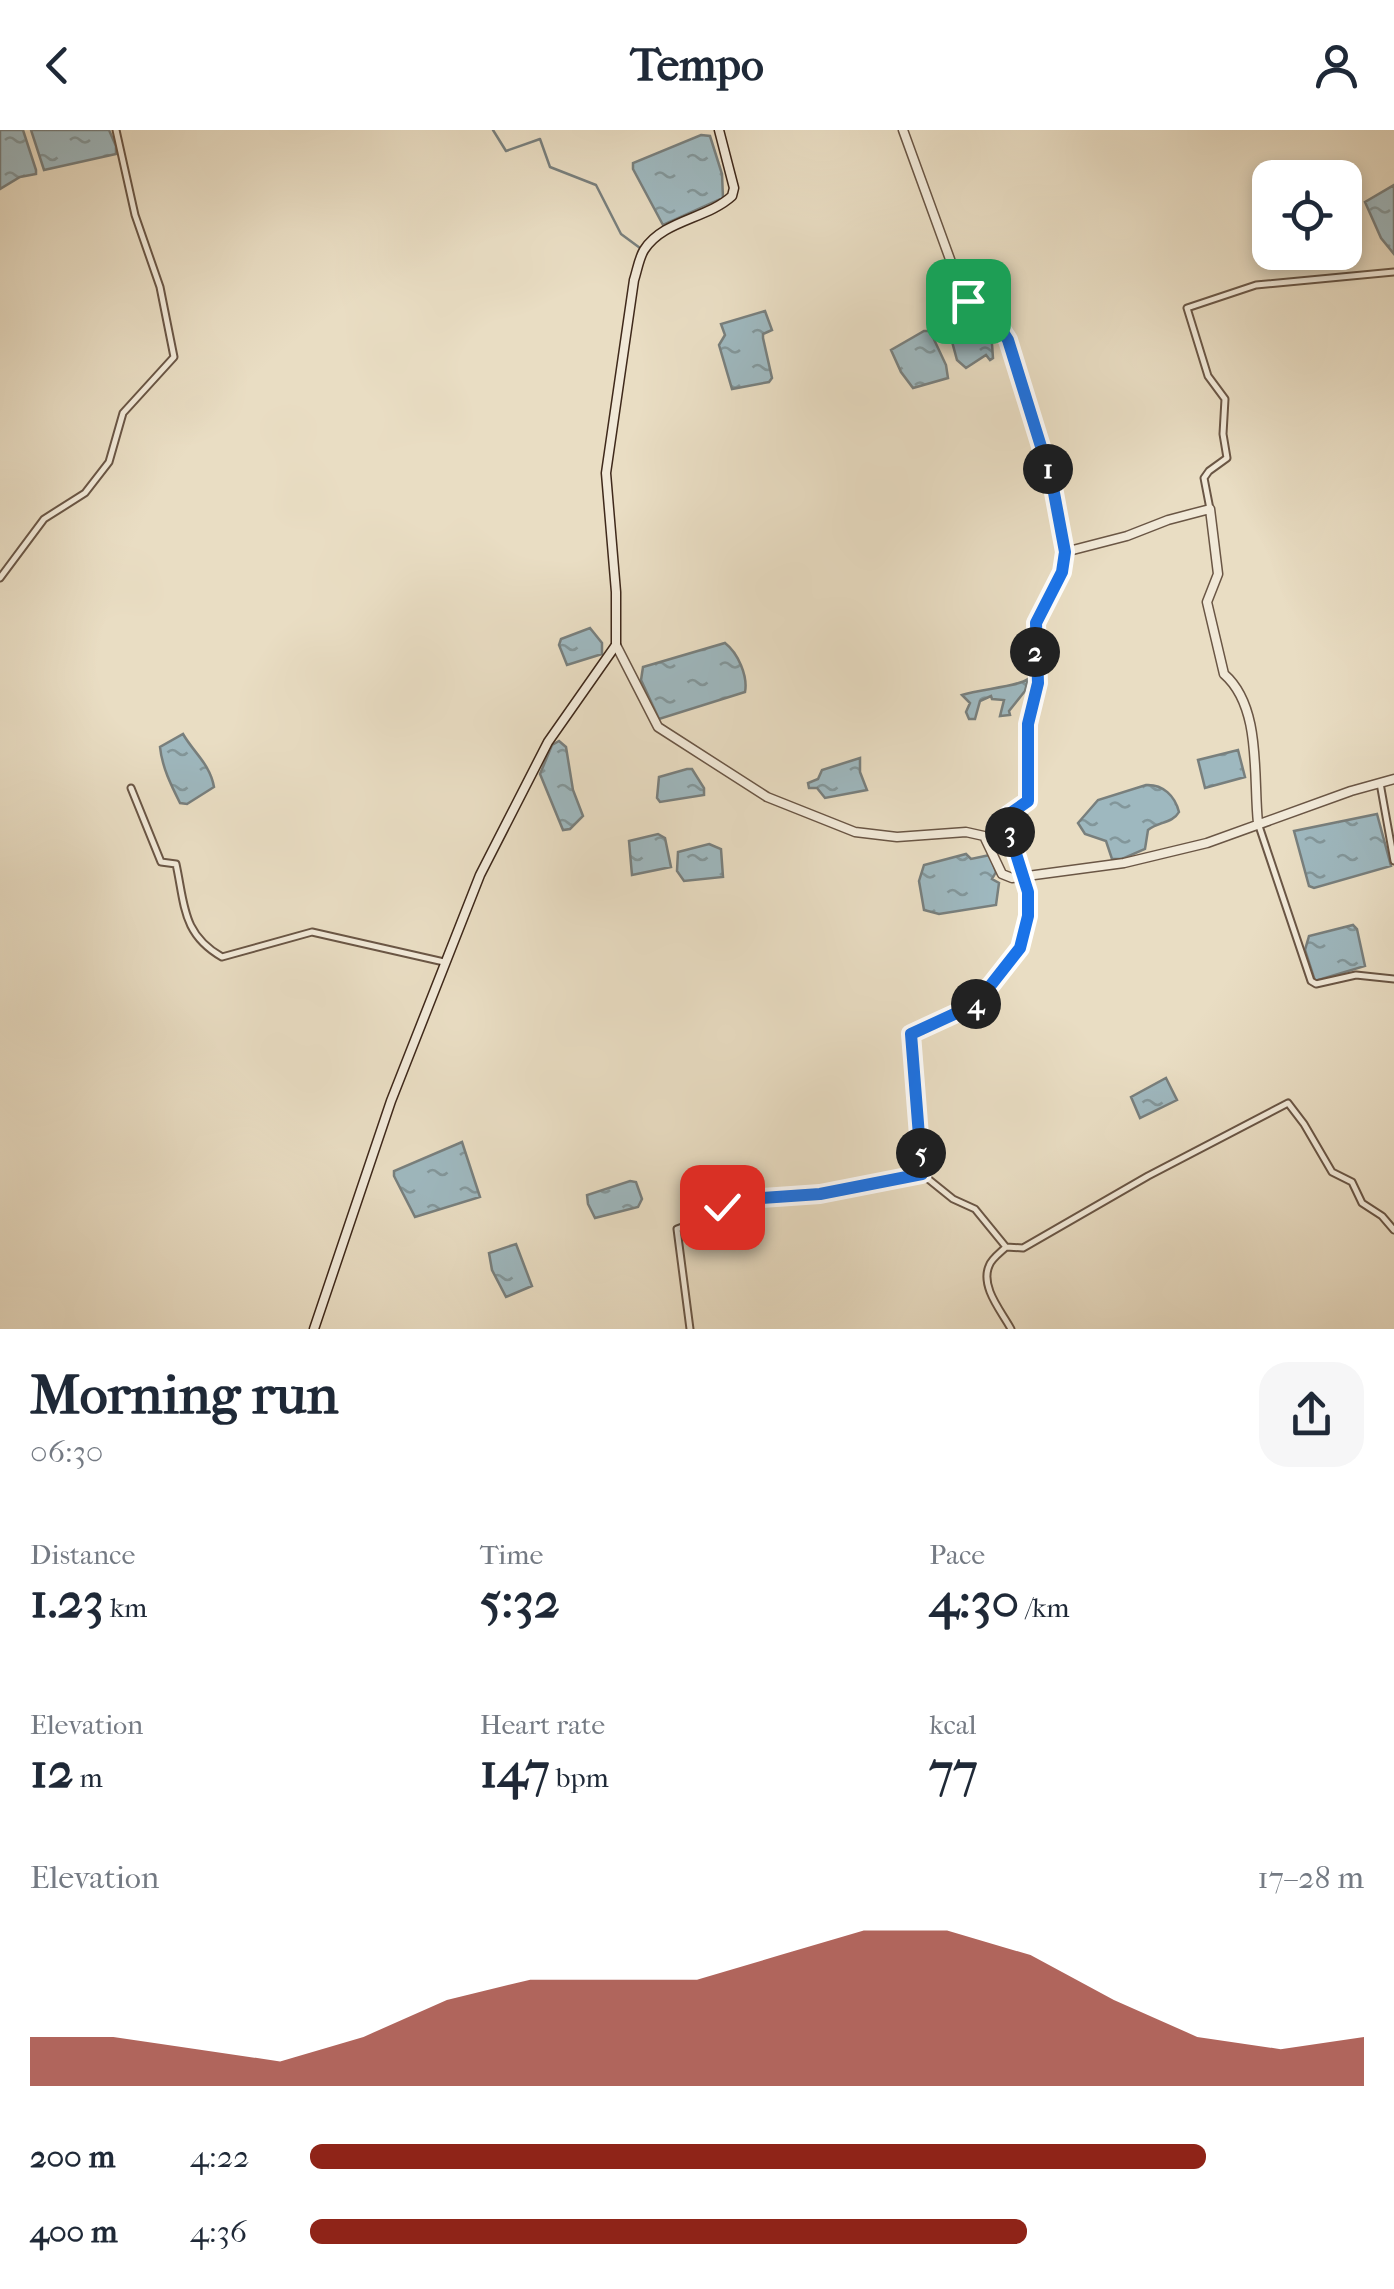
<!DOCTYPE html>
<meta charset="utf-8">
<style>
:root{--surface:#fff;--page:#f6f6f7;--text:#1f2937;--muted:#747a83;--accent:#8f2418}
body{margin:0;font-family:"IM FELL French Canon",serif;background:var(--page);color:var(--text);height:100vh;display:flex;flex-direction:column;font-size:38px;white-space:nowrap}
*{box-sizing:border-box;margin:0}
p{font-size:32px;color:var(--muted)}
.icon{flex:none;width:55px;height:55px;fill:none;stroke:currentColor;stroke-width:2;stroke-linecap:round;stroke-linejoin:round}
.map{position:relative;height:1199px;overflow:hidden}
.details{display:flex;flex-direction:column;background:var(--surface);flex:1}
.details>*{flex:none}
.buttons{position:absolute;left:1252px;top:30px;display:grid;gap:20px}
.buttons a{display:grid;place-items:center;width:110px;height:110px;border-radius:20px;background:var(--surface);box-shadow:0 5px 15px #0003;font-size:50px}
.pin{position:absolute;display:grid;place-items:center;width:85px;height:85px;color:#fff;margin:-42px;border-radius:20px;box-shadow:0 5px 15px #0006}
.km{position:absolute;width:50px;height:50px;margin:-25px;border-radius:50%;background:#222;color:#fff;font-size:28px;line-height:50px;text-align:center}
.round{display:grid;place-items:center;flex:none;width:105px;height:105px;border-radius:30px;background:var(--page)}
.headline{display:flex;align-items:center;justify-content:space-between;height:170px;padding:0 30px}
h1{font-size:55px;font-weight:700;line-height:75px}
.stats{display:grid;grid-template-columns:repeat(3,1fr);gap:15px;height:170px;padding:10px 30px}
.stats div{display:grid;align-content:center}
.stats b{font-size:50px;font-weight:700}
.stats small{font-size:28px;font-weight:400}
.stats p{font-size:28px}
.chart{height:280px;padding:20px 30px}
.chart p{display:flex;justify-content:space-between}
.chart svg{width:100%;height:180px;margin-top:10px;fill:var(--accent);opacity:.7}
ul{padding:0 30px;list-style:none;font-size:32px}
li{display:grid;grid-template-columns:160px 120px 1fr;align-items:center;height:75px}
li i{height:25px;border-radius:12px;background:var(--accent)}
header{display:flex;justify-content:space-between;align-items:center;height:130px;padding:0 30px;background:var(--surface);font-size:45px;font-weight:700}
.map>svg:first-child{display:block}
</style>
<header><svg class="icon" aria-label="back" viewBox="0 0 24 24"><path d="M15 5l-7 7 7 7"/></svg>Tempo<svg class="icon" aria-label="person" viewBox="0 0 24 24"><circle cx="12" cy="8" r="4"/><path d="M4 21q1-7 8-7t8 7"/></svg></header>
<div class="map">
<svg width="1394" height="1199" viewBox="0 0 1394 1199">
<defs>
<pattern id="water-ripples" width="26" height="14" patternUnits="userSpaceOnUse" patternTransform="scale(2.5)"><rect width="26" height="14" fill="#9eb8bf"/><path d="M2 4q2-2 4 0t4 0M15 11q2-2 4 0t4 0" fill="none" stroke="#82969a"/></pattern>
</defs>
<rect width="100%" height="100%" fill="#e9ddc3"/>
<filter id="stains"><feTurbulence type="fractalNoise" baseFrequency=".002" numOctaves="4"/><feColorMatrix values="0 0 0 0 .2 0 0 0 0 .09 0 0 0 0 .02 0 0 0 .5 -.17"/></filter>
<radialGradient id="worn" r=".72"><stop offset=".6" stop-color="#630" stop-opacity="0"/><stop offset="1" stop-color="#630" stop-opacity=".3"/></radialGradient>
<path fill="url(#water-ripples)" stroke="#787f7d" stroke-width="2.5" d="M0 0H23L36 40V44L20 47 0 59Z
M31 0H109L116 16V24L44 40Z
M701 5 710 6 722 44 723 68 663 95 633 39V33Z
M1394 55V124L1381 108 1365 72Z
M765 181 772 200 763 204V208L772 248 769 252 732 259 719 215 725 205 721 194Z
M960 198 969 199 974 206 982 208 986 204 992 214 993 228 990 230 986 225 966 238 957 230 950 204Z
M924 201H930L946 235 948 248 913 258 901 242 891 220Z
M590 498 602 513V524L567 535 559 515 561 509Z
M725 513C738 523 748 546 745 562L659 589 641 550 643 537Z
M1028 549 1025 561 1009 581 1010 585 1000 586 1004 570 992 569 991 566 980 571 975 589H969L966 582 970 573 962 565C980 559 1017 557 1028 549Z
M183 604C194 623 210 634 214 657L187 674 180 673C171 655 162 637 160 617Z
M559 611 566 617 573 660 583 686 570 699 563 700 540 644 552 615Z
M1238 620 1245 647 1205 658 1198 630Z
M860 628V642L867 660 825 668 817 658H809L808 653 818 649 822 640Z
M687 639H692L704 658V665L660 672 657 668 659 647Z
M1146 655C1163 654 1175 666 1179 682 1173 693 1158 692 1148 700L1145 719 1122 729H1112L1106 711 1085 704 1078 693 1098 670Z
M1377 684 1391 736 1314 758 1309 756 1294 701Z
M658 704 665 708 671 737 632 745 629 711Z
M709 714 721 719 723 747 684 751 677 741 678 722Z
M966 724 971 729 990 725 996 742 992 749 999 753 996 775 939 784 924 780 919 751 924 735Z
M1353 795 1357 799 1365 836 1315 851 1305 820 1309 806Z
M1166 948 1177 970 1140 988 1131 967Z
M462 1012 480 1067 415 1087 394 1046V1041Z
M630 1051 636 1052 642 1069 638 1077 595 1088 588 1074 587 1065Z
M516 1114 532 1156 506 1167 492 1140 489 1123Z"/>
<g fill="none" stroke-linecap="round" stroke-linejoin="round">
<path stroke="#787f7d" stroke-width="2.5" d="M493 0 506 21 540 9 550 37 596 55 621 104 640 118"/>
<g stroke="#6a5645" stroke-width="9">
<path id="minor" d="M1210 379 1204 348 1209 341 1227 328 1223 304 1225 269 1208 246 1187 178 1256 155 1394 142
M1065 423 1062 442 1036 493 1037 553 1029 594 1027 671 1009 685 1006 691 1028 762V786L1020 818 976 874 911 905 922 1044 953 1069 975 1079 1006 1117 1023 1118 1148 1046 1288 973 1304 994 1332 1042 1352 1052 1362 1073 1382 1086 1394 1100
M0 448 44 389 85 363 109 332 123 283 174 227 160 157 135 85 116 0
M1380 653 1394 731
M131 658 161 732 176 734C185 775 182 804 222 827L312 802 444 832
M1259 696 1311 851 1316 854 1356 845 1394 849
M1006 1117C1001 1122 991 1129 989 1136 980 1157 1002 1182 1011 1199
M690 1199 677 1099 706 1088 722 1077 749 1069 820 1064 922 1044"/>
</g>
<g stroke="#6a5645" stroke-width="11">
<path id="tertiary" d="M903 0 963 165 999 195 1008 210 1052 351 1065 422 1127 406 1168 390 1210 379 1218 444 1207 472 1224 544C1262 577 1253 647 1258 693
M616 515 658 597 767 667 855 702 897 707 966 702 984 706 1002 744 1012 748 1124 733 1207 713 1351 661 1394 649"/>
</g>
<g stroke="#3f291b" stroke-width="11">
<path id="secondary" d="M314 1199 391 971 480 745 548 612 616 515V462L606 343 634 150C637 141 639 128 644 120 663 90 707 89 732 66L734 58 719 0"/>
</g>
<use href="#minor" stroke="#f1e9d8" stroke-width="5"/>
<use href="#tertiary" stroke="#f1e9d8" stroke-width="8"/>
<use href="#secondary" stroke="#f1e9d8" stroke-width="8"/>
</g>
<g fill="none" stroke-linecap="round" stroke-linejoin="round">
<g stroke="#fff" stroke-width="20">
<path id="route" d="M722 1077 749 1069 820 1064 922 1044 911 904 976 874 1020 818 1028 786V762L1006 692 1008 685 1028 671V594L1038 553 1036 493 1062 442 1065 422 1052 352 1008 210 999 196 968 171"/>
</g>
<use href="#route" stroke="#1a73e8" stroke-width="12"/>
</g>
<rect width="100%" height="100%" filter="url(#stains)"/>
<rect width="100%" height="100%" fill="url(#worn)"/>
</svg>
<div class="buttons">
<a><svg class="icon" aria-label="locate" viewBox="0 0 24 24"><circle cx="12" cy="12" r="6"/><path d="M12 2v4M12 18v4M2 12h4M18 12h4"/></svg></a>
</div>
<div class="pin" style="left:968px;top:171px;background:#1e9e55"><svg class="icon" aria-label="arrive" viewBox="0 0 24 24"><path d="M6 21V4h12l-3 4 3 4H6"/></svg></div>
<div class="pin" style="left:722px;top:1077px;background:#d93025"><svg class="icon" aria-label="check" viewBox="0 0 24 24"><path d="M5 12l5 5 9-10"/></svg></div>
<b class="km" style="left:1048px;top:339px">1</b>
<b class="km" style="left:1035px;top:522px">2</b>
<b class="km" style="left:1010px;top:702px">3</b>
<b class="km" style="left:976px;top:874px">4</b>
<b class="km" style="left:921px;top:1023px">5</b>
</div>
<section class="details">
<div class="headline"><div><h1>Morning run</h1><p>06:30</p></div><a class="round"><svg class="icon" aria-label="share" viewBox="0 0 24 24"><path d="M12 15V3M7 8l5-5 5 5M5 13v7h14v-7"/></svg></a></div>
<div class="stats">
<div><p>Distance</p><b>1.23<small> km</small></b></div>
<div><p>Time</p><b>5:32</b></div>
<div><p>Pace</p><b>4:30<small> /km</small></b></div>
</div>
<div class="stats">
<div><p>Elevation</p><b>12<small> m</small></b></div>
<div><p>Heart rate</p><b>147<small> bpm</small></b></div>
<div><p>kcal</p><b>77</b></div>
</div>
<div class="chart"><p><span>Elevation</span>17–28 m</p>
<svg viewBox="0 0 160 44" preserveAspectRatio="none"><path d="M0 44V32L10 32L20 35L30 38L40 32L50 23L60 18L70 18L80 18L90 12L100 6L110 6L120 12L130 23L140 32L150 35L160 32V44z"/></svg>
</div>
<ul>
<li><b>200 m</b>4:22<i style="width:85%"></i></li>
<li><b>400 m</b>4:36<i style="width:68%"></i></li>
</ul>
</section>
